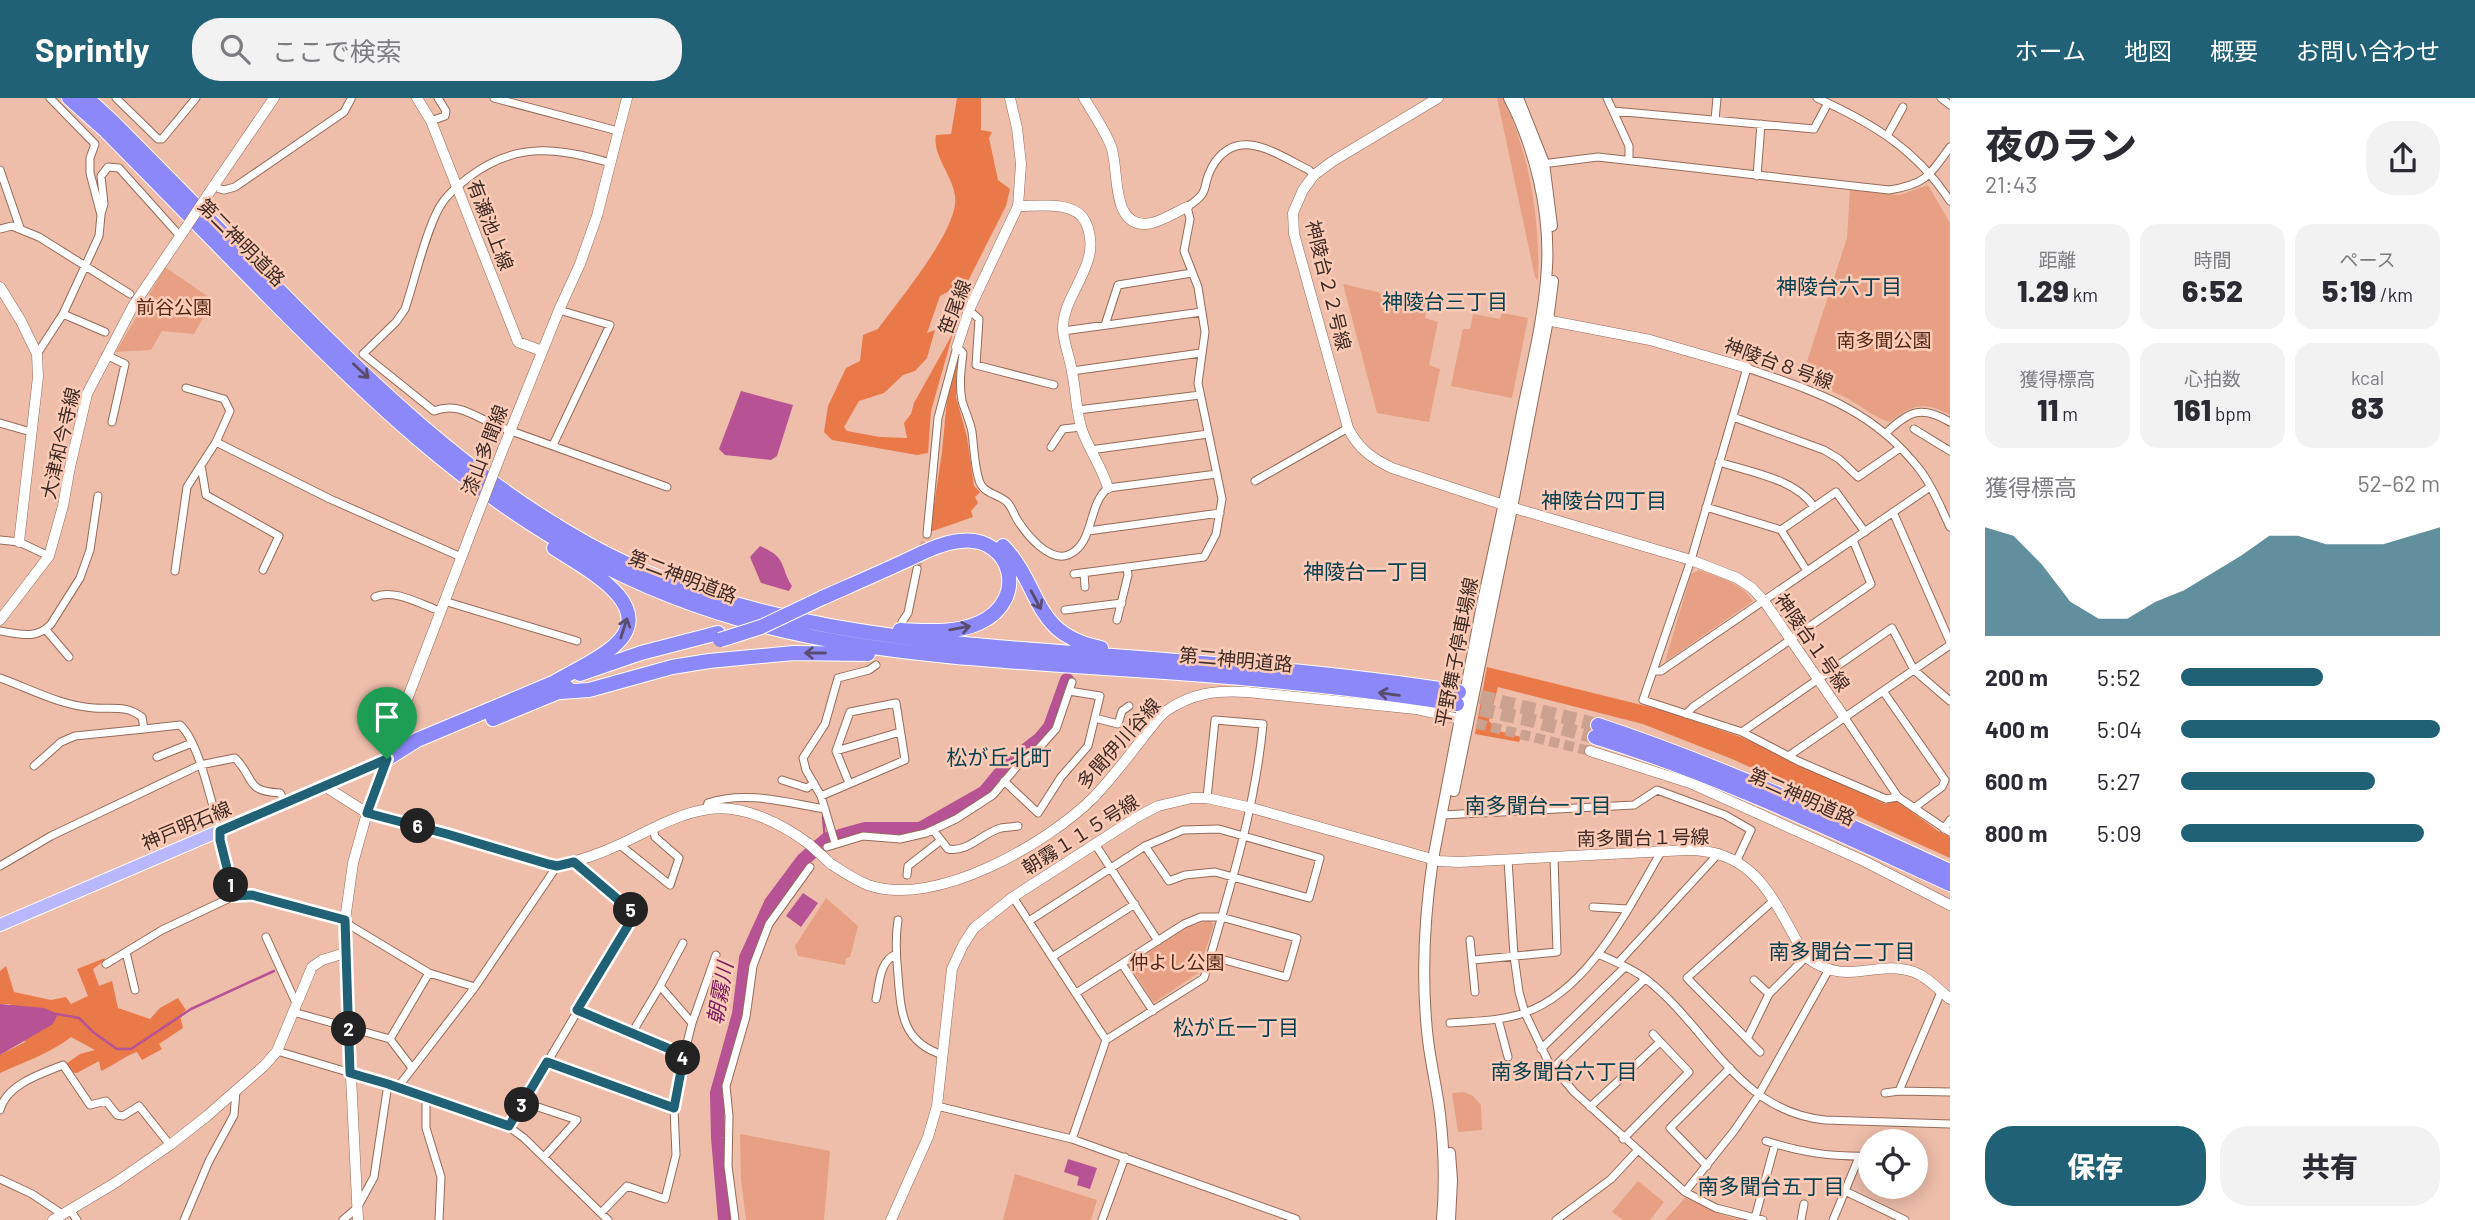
<!DOCTYPE html>
<html lang="ja">
<meta charset="utf-8">
<style>
:root{--surface:#fff;--page:#f2f2f3;--text:#2b2b33;--muted:#7c7c81;--accent:#206175}
body{margin:0;font-family:Barlow,"Noto Sans JP",sans-serif;background:var(--page);color:var(--text);height:100vh;display:flex;flex-direction:column;font-size:26px;white-space:nowrap}
*{box-sizing:border-box;margin:0}
p{font-size:23px;color:var(--muted)}
.icon{flex:none;width:38px;height:38px;fill:none;stroke:currentColor;stroke-width:2;stroke-linecap:round;stroke-linejoin:round}
.map{position:relative;flex:1;overflow:hidden}
.details{display:flex;flex-direction:column;background:var(--surface);width:525px}
.details>*{flex:none}
.buttons{position:absolute;left:1858px;top:1031px;display:grid;gap:14px}
.buttons a{display:grid;place-items:center;width:70px;height:70px;border-radius:50%;background:var(--surface);box-shadow:0 4px 18px #0003;font-size:35px}
.pin{position:absolute;display:grid;place-items:center;width:60px;height:60px;color:#fff;margin:-72px -30px;border-radius:50% 50% 50% 0;rotate:-45deg;box-shadow:0 0 7px #0007}
.pin .icon{rotate:45deg}
.km{position:absolute;width:35px;height:35px;margin:-18px;border-radius:50%;background:#222;color:#fff;font-size:19px;line-height:35px;text-align:center}
.round{display:grid;place-items:center;flex:none;width:74px;height:74px;border-radius:28px;background:var(--page)}
.head{display:flex;align-items:center;justify-content:space-between;height:119px;padding:0 35px}
h1{font-size:38px;font-weight:800;line-height:52px}
.stats{display:grid;grid-template-columns:repeat(3,1fr);gap:10px;height:119px;padding:7px 35px}
.stats div{display:grid;align-content:center;border-radius:18px;background:var(--page);text-align:center}
.stats b{font-size:30px;font-weight:800}
.stats small{font-size:19px;font-weight:400}
.stats p{font-size:19px}
.chart{height:196px;padding:14px 35px}
.chart p{display:flex;justify-content:space-between}
.chart svg{width:100%;height:126px;margin-top:7px;fill:var(--accent);opacity:.7}
.action{display:flex;gap:14px;margin-top:auto;padding:14px 35px}
.action a{flex:1;height:80px;border-radius:28px;background:var(--accent);color:#fff;font-size:28px;font-weight:800;line-height:80px;text-align:center}
.action a+a{background:var(--page);color:var(--text)}
ul{padding:0 35px;list-style:none;font-size:23px}
li{display:grid;grid-template-columns:112px 84px 1fr;align-items:center;height:52px}
li i{height:18px;border-radius:9px;background:var(--accent)}
header{display:flex;align-items:center;gap:42px;box-sizing:border-box;height:98px;padding:0 35px;background:var(--accent);color:#fff}
header strong{font-size:33px}
nav{display:flex;gap:38px;margin-inline-start:auto;font-size:24px}
.search{width:490px;height:63px;background:var(--page);display:flex;align-items:center;gap:18px;box-sizing:border-box;padding:0 24px;border-radius:28px;color:var(--muted);font-size:26px}
main{display:flex;flex:1;min-height:0}
.map>svg:first-child{display:block}
</style>
<header>
<strong>Sprintly</strong>
<div class="search"><svg class="icon" aria-label="search" viewBox="0 0 24 24"><circle cx="10" cy="10" r="6"/><path d="M15 15l6 6"/></svg>ここで検索</div>
<nav><a>ホーム</a><a>地図</a><a>概要</a><a>お問い合わせ</a></nav>
</header>
<main>
<div class="map">
<svg width="1950" height="1122" viewBox="0 0 1950 1122">
<rect width="100%" height="100%" fill="#eebeaa"/>
<path fill="#e7a084" d="M1497 0H1503C1530 57 1540 120 1538 183L1535 179Z
M1928 87 1950 125V317C1926 303 1911 306 1890 324 1876 321 1863 309 1850 302 1835 293 1817 288 1801 282L1847 140 1850 92 1900 97Z
M165 169 213 202 194 236 162 233 151 252 116 254Z
M1343 186 1428 206 1425 220 1438 224 1429 267 1440 271 1429 324 1377 315Z
M1502 215 1528 220 1512 300 1451 288 1463 231H1470L1473 216 1500 221Z
M1699 472C1718 479 1741 484 1753 503L1665 564 1691 476Z
M826 800 858 828 850 859 846 860 845 867 798 858 795 848Z
M1209 822 1214 826 1198 875 1154 905 1129 867 1185 830Z
M1464 994 1473 998 1481 1007 1482 1032 1458 1034 1452 995Z
M740 1036 830 1053 824 1122H746L741 1081Z
M1015 1076 1097 1102 1091 1122H1003Z
M1638 1083 1664 1104 1650 1122H1623L1612 1114Z
M1685 1100 1729 1119 1745 1122H1665Z"/>
<path fill="#e97949" d="M957 0H981V32L992 34 989 40 998 82 1010 91 1006 108 968 183 940 198 927 235 935 232 927 260 915 273 903 277 884 295 859 303 844 329 847 333 880 339 907 340 904 325 911 316 914 305 953 235 931 313 928 355 917 357 832 342 824 334 828 308 846 270 860 263 863 237 878 231C898 203 960 130 955 98 953 78 932 57 936 37L951 36Z
M957 263 956 299 967 339 974 388 980 394 975 399 978 405 971 413 973 419 930 434C934 407 938 380 942 354 946 319 945 298 957 263Z
M1487 569 1662 612 1741 639 1885 706 1897 703 1938 733 1950 739V760L1732 661 1643 626 1498 589 1489 623 1499 633 1521 639 1519 644 1475 636Z
M105 860 104 863 93 871 99 888 112 883 118 910 150 921 160 910 178 900 186 912 180 918 183 930 159 946 162 951 142 962 137 954C123 959 114 967 101 973L99 963 77 975 70 974 66 966 80 956 95 952 71 939C51 955 24 964 0 975V957L25 944 10 906H0V873L6 868 14 894 51 902 66 899 71 906 88 898 77 871Z"/>
<path fill="#b75294" d="M741 293 793 307 777 358 771 362 725 357 719 351Z
M760 448C788 460 779 467 792 488L789 493 761 485 750 459Z
M803 795 818 805 801 829 786 818Z
M0 906 44 910 58 916 53 926 0 957Z
M1068 1061 1097 1070 1090 1091 1077 1087 1079 1079 1064 1074Z"/>
<g fill="none" stroke-linecap="round" stroke-linejoin="round">
<path stroke="#b75294" stroke-width="2.5" d="M823 719 825 741
M57 916 79 920 93 934 117 951H131L191 911 274 873"/>
<path stroke="#b75294" stroke-width="14" d="M840 738 865 731H920L985 694 1007 667 1040 641 1050 629 1067 582
M725 1122 718 1040 717 995 739 916 746 860 771 805 803 762 827 741"/>
<path stroke="#cba18f" stroke-width="7" stroke-dasharray="7 3.5" stroke-linecap="butt" d="M917 471 927 436"/>
<path stroke="#cba18f" stroke-width="10" stroke-dasharray="10 5" stroke-linecap="butt" d="M1462 622 1590 653"/>
<path stroke="#cba18f" stroke-width="14" stroke-dasharray="14 7" stroke-linecap="butt" d="M1460 594 1598 627
M1460 607 1526 621 1595 639"/>
<g stroke="#966b59" stroke-width="9">
<path id="minor" d="M116 0 158 41H162L196 0
M494 0 618 33
M1607 0 1629 48V62
M1817 0C1872 25 1916 51 1950 103
M1941 0 1950 7
M1613 13 1814 31 1828 5
M1715 22 1717 0
M431 23 445 18 446 13 438 0
M1887 38 1903 9
M611 65C557 50 517 43 469 79 458 88 446 97 439 110 425 136 415 181 405 211L396 224 363 256 434 313C459 303 476 320 500 329L667 389
M1542 66 1598 59 1889 92C1926 86 1929 78 1950 49
M0 72 20 130
M1757 78 1761 26
M213 89 224 92 235 89 344 14 351 1
M101 116 104 106 101 78 108 69 119 70 180 138
M0 131 12 128 39 139 130 196
M969 212 979 221 976 267 1054 287
M63 216 105 234
M1105 227 1118 187 1192 175
M1063 233 1202 214
M957 249 963 255C961 271 959 287 962 303 965 313 970 323 972 334 974 349 974 366 979 382 982 395 998 396 1007 404 1012 409 1014 417 1018 423 1027 437 1049 464 1068 457 1095 446 1087 407 1108 390L1217 376
M37 256 63 216 99 138 101 117 90 75V60L95 46 50 0
M106 257 125 266 112 324
M1072 273 1201 255
M186 290 224 301 230 313 216 344 330 401 461 459
M1078 312 1200 297
M1733 319 1824 352 1839 361 1858 379 1900 350
M0 325 31 334
M1914 331 1950 353
M1886 335C1909 313 1921 307 1950 324
M553 347 610 227 559 212
M1051 349 1063 331 1081 329
M1090 352 1208 336
M1719 364C1750 374 1796 381 1814 409
M201 367 206 397 279 438 263 472
M1255 383 1348 330
M1706 409 1781 432 1807 473
M1893 414 1950 544
M1950 429C1941 410 1933 389 1920 372 1873 311 1816 294 1747 270L1691 462 1643 602 1742 634 1798 663 1886 701 1898 699 1950 734
M1781 432 1836 394 1865 434
M1088 433 1220 415
M927 436 938 320 957 249
M0 442 19 444 49 458
M175 473 187 389 216 344
M1084 475 1085 489
M1074 476 1204 459 1216 436 1222 401 1198 285 1205 234 1198 189 1184 153 1190 121 1187 109C1213 92 1200 90 1212 69 1237 26 1276 56 1309 72L1314 77
M375 499C394 490 422 507 440 513
M444 503 577 543
M1065 512 1122 505
M1117 522 1128 477 1127 469
M902 524 908 515 917 471
M46 532 69 559
M0 533C19 536 37 542 51 526L80 480 90 452 98 398
M1653 573H1661L1930 389
M0 580C31 591 61 608 94 610 113 611 126 607 142 619L144 631 180 627C199 643 212 708 220 734V742L234 798 252 797 345 822 351 828 429 875 475 889
M1883 593 1945 682 1942 689 1914 710
M1686 616 1693 609 1871 486 1853 442
M1095 620 1118 626 1122 613 1129 608
M1845 620 1898 699
M1742 634 1892 530 1914 572 1950 603
M836 653 900 634
M1790 657 1950 547
M157 659 192 645
M34 668 61 644 75 638 144 631
M782 682 807 690 814 685
M1004 683 1038 715 1061 679 1088 648 1100 598 1069 593
M821 698 905 662 896 605 850 614 836 653 849 685
M706 711 708 705C746 692 788 705 825 711
M1442 717 1634 707 1657 692 1725 717 1751 732 1737 762
M1944 731 1950 722
M933 732 948 751C968 755 982 735 1001 730 1006 729 1013 729 1018 728
M835 745 821 698 806 672 803 660 825 626 838 580 869 572 876 567
M1095 746 1158 843
M620 747 670 787 679 760 655 739 653 730
M827 749 863 738 900 741 926 735 956 721 993 697 1019 666 1039 650 1056 631 1072 584
M1508 762 1514 858 1519 894 1525 915 1548 963 1574 994 1685 1094 1716 1110 1763 1122
M0 768 51 738 200 667 235 660C256 681 244 693 280 695L286 706
M907 777 908 768 940 743
M1013 799 1106 942 1072 1041
M1593 809 1627 811
M898 822C895 841 896 858 898 877 901 915 902 944 943 957
M1029 823 1145 748 1183 732 1219 731 1320 760 1309 800 1215 774 1185 777 1169 783 1145 748
M266 839 296 905
M1470 842 1475 894
M683 845 660 888 692 925
M126 854 135 892
M1598 856C1614 863 1631 870 1646 881 1709 930 1737 1013 1825 1022L1950 1026
M1052 859 1135 806
M1473 862 1557 854 1554 759
M1618 865 1719 755
M106 866 162 832 234 798
M1122 866 1153 913
M1754 882 1769 896
M1076 895 1184 826 1201 819H1221L1297 840 1286 879 1210 858
M876 901C880 884 879 864 896 856
M577 912 684 957
M293 914 390 941 412 970
M1498 921 1508 959
M1450 925C1474 923 1501 923 1524 915 1590 892 1628 810 1661 754
M632 935 660 888
M390 941 429 875
M1747 941 1769 896 1806 859
M1106 942 1204 880C1228 796 1255 713 1263 626L1215 622 1207 700
M1541 951 1625 869
M277 953 388 986 509 1029 524 1040 608 1122
M1760 954 1687 880 1773 803
M547 964 674 1010
M1553 970 1645 881
M398 989 475 889 557 768
M1899 993 1941 894
M1885 995 1899 993 1950 994
M426 1000V1030L441 1079 439 1122
M523 1004 577 1022 544 1059
M937 1008 1072 1041 1296 1121
M1590 1009 1660 944
M0 1012C6 987 40 976 63 967L90 1007 106 1003 117 1017 123 1018 139 1008 170 1047
M509 1029 635 816 574 764
M1623 1041 1689 974 1653 936
M1766 1043C1803 1055 1832 1059 1871 1058
M1707 1068 1670 1030 1730 970
M0 1081 32 1096 62 1116
M1845 1093 1905 1122
M1685 1094 1734 1033 1758 998 1828 873
M70 1112 77 1122
M601 1115 627 1088 665 1101 676 1057 674 1010 684 957 692 925 716 857
M1755 1120 1775 1046
M184 1122 209 1063 234 1017 236 993
M343 1122 357 1110 374 1079 388 986
M735 1122 728 1068 729 1018 726 988 746 919 753 868 759 852 769 826 810 769
M1102 1122 1125 1059
M1556 1122 1611 1081 1637 1053
M1801 1122 1804 1106
M1833 1122 1859 1059"/>
</g>
<g stroke="#966b59" stroke-width="11">
<path id="tertiary" d="M417 0 431 23 518 244 542 253
M1084 0C1093 15 1104 31 1111 48 1120 71 1109 134 1152 125 1164 122 1176 114 1187 109
M1438 0 1333 63 1314 77 1303 92 1293 115 1294 136 1348 330C1358 350 1371 360 1392 370L1504 407 1691 462 1737 480 1752 490 1764 503 1845 620
M213 89 274 0
M1018 108C1039 108 1076 102 1086 125 1104 167 1062 194 1063 232 1064 246 1070 260 1072 274 1076 292 1076 314 1082 332 1089 352 1102 369 1108 390
M0 189 21 223 37 256 38 279 19 444
M1541 221 1650 242 1747 270
M957 249 969 212 1018 108 1021 66 1017 30 1010 0
M503 351 559 212 580 166 597 118 627 0
M0 522 49 458 63 408 70 369 87 296 133 208 185 131
M1590 653 1690 685 1864 763 1950 807
M326 689 367 715 447 735 557 768C579 763 602 755 623 745 650 732 679 715 709 711 744 706 782 726 809 746
M831 766C842 773 855 782 868 787 935 811 1048 745 1094 699 1112 680 1129 658 1145 637 1152 629 1158 619 1166 613 1192 595 1217 592 1247 594L1416 611 1455 620
M53 1122 115 1085 170 1047 207 1018 265 967 277 953 312 869 322 862 345 855
M358 1122 345 855V822L353 765 367 715 398 625 476 421
M891 1122 928 1039 937 1008 952 871 963 847 974 830 1013 799 1137 719 1158 708 1192 700H1207L1252 710 1439 763 1459 764 1686 752C1758 751 1774 805 1806 859 1849 891 1874 860 1914 874 1928 879 1939 892 1950 901"/>
</g>
<g stroke="#966b59" stroke-width="12">
<path id="secondary" d="M1518 0 1544 65 1552 128
M1454 693 1512 410 1548 222 1553 183
M1450 1055 1452 1082 1450 1122
M1442 1122C1445 1087 1444 1050 1440 1016 1437 991 1431 967 1428 942 1421 882 1424 821 1433 761 1449 678 1465 595 1481 512 1493 455 1506 398 1517 341 1527 284 1544 226 1547 169 1550 113 1535 50 1509 0"/>
</g>
<g stroke="#fff" stroke-width="14">
<path id="primary" d="M0 827 387 661"/>
</g>
<g stroke="#fff" stroke-width="16">
<path id="motorway" d="M69 0 106 33C160 88 214 143 268 198 364 295 461 390 582 456 654 496 733 523 813 539 914 559 1018 564 1120 571 1232 578 1345 588 1457 606
M87 0 114 25C168 79 222 134 276 189 370 285 469 380 588 446 745 533 925 544 1100 557 1220 566 1340 575 1459 594
M1003 448C1043 490 1031 536 1101 550
M822 500C849 488 877 476 905 463 922 455 940 445 960 443 1013 437 1029 503 979 525 955 536 926 533 900 532
M580 576 641 555 718 535
M553 585C573 573 597 563 614 548 661 507 582 469 554 450
M560 594 589 592 672 569 709 563 794 555 868 556
M493 621 568 590
M1598 627C1719 667 1834 720 1950 773
M1595 639C1718 677 1833 733 1950 786
M387 661 417 642 560 582"/>
</g>
<use href="#minor" stroke="#fff" stroke-width="7"/>
<use href="#tertiary" stroke="#fff" stroke-width="10"/>
<use href="#secondary" stroke="#fff" stroke-width="10"/>
<use href="#primary" stroke="#bab8fc" stroke-width="12"/>
<use href="#motorway" stroke="#8c88fa" stroke-width="14"/>
<g stroke="#966b59" stroke-width="11" stroke-linecap="butt">
<path id="tertiary-bridge" d="M185 131 213 89
M476 421 503 351
M809 746 831 766"/>
</g>
<g stroke="#fff" stroke-width="16" stroke-linecap="butt">
<path id="motorway-bridge" d="M720 542 761 529 822 500"/>
</g>
<use href="#tertiary-bridge" stroke="#fff" stroke-width="10"/>
<use href="#motorway-bridge" stroke="#8c88fa" stroke-width="14"/>
</g>
<defs><path id="oneway-shaft" d="M-6 0H5M1.5-3L5.5 0L1.5 3" fill="none" stroke-width="1.6" stroke-linecap="round" stroke-linejoin="round" transform="scale(1.75)"/></defs>
<g stroke="#594c6f">
<use href="#oneway-shaft" transform="translate(361 273) rotate(43)"/>
<use href="#oneway-shaft" transform="translate(1036 502) rotate(62)"/>
<use href="#oneway-shaft" transform="translate(624 530) rotate(-72)"/>
<use href="#oneway-shaft" transform="translate(960 530) rotate(-10)"/>
<use href="#oneway-shaft" transform="translate(815 555) rotate(180)"/>
<use href="#oneway-shaft" transform="translate(1389 596) rotate(-172)"/>
</g>
<g fill="none" stroke-linecap="round" stroke-linejoin="round">
<g stroke="#fff" stroke-width="14">
<path id="route" d="M387 661 367 715 447 736 548 766 557 768 574 764 635 816 577 912 684 957 674 1010 547 964 509 1028 388 986 350 975 345 822 252 797 234 798 220 742V733Z"/>
</g>
<use href="#route" stroke="#206175" stroke-width="9"/>
</g>
<g text-anchor="middle" dominant-baseline="central" stroke-width="5" stroke-linejoin="round" paint-order="stroke">
<g font-size="19" fill="#3e2b24" stroke="#fbcbb7">
<text transform="translate(491 127) rotate(69)">有瀬池上線</text>
<text transform="translate(242 144) rotate(45)">第二神明道路</text>
<text transform="translate(1329 187) rotate(76)">神陵台２２号線</text>
<text transform="translate(954 209) rotate(-69)">笹尾線</text>
<text transform="translate(1779 265) rotate(20)">神陵台８号線</text>
<text transform="translate(60 345) rotate(-77)">大津和今寺線</text>
<text transform="translate(484 352) rotate(-69)">漆山多聞線</text>
<text transform="translate(683 478) rotate(21)">第二神明道路</text>
<text transform="translate(1813 544) rotate(55)">神陵台１号線</text>
<text transform="translate(1456 554) rotate(-79)">平野舞子停車場線</text>
<text transform="translate(1236 561) rotate(5)">第二神明道路</text>
<text transform="translate(1118 645) rotate(-48)">多聞伊川谷線</text>
<text transform="translate(1802 698) rotate(24)">第二神明道路</text>
<text transform="translate(186 727) rotate(-23)">神戸明石線</text>
<text transform="translate(1080 736) rotate(-32)">朝霧１１５号線</text>
<text transform="translate(1643 739) rotate(-1)">南多聞台１号線</text>
</g>
<g font-size="19" fill="#552815" stroke="#fbcbb7">
<text x="174" y="208">前谷公園</text>
<text x="1884" y="241">南多聞公園</text>
<text x="1177" y="863">仲よし公園</text>
</g>
<g font-size="21" fill="#094050" stroke="#fbcbb7">
<text x="1839" y="187">神陵台六丁目</text>
<text x="1445" y="202">神陵台三丁目</text>
<text x="1604" y="401">神陵台四丁目</text>
<text x="1366" y="472">神陵台一丁目</text>
<text x="999" y="658">松が丘北町</text>
<text x="1538" y="706">南多聞台一丁目</text>
<text x="1842" y="852">南多聞台二丁目</text>
<text x="1236" y="928">松が丘一丁目</text>
<text x="1564" y="972">南多聞台六丁目</text>
<text x="1771" y="1087">南多聞台五丁目</text>
</g>
<g font-size="21" font-style="italic" fill="#781a5c" stroke="#fbcbb7">
<text transform="translate(719 895) rotate(-80)">朝霧川</text>
</g>
</g>
</svg>
<div class="buttons">
<a><svg class="icon" aria-label="locate" viewBox="0 0 24 24"><circle cx="12" cy="12" r="6"/><path d="M12 2v4M12 18v4M2 12h4M18 12h4"/></svg></a>
</div>
<div class="pin" style="left:387px;top:661px;background:#1e9e55"><svg class="icon" aria-label="arrive" viewBox="0 0 24 24"><path d="M6 21V4h12l-3 4 3 4H6"/></svg></div>
<b class="km" style="left:231px;top:787px">1</b>
<b class="km" style="left:349px;top:931px">2</b>
<b class="km" style="left:522px;top:1007px">3</b>
<b class="km" style="left:683px;top:960px">4</b>
<b class="km" style="left:631px;top:812px">5</b>
<b class="km" style="left:418px;top:728px">6</b>
</div>
<section class="details">
<div class="head"><div><h1>夜のラン</h1><p>21:43</p></div><a class="round"><svg class="icon" aria-label="share" viewBox="0 0 24 24"><path d="M12 15V3M7 8l5-5 5 5M5 13v7h14v-7"/></svg></a></div>
<div class="stats">
<div><p>距離</p><b>1.29<small> km</small></b></div>
<div><p>時間</p><b>6:52</b></div>
<div><p>ペース</p><b>5:19<small> /km</small></b></div>
</div>
<div class="stats">
<div><p>獲得標高</p><b>11<small> m</small></b></div>
<div><p>心拍数</p><b>161<small> bpm</small></b></div>
<div><p>kcal</p><b>83</b></div>
</div>
<div class="chart"><p><span>獲得標高</span>52–62 m</p>
<svg viewBox="0 0 160 44" preserveAspectRatio="none"><path d="M0 44V6L10 9L20 19L30 32L40 38L50 38L60 32L70 28L80 22L90 16L100 9L110 9L120 12L130 12L140 12L150 9L160 6V44z"/></svg>
</div>
<ul>
<li><b>200 m</b>5:52<i style="width:55%"></i></li>
<li><b>400 m</b>5:04<i style="width:100%"></i></li>
<li><b>600 m</b>5:27<i style="width:75%"></i></li>
<li><b>800 m</b>5:09<i style="width:94%"></i></li>
</ul>
<div class="action"><a>保存</a><a>共有</a></div>
</section>
</main>
